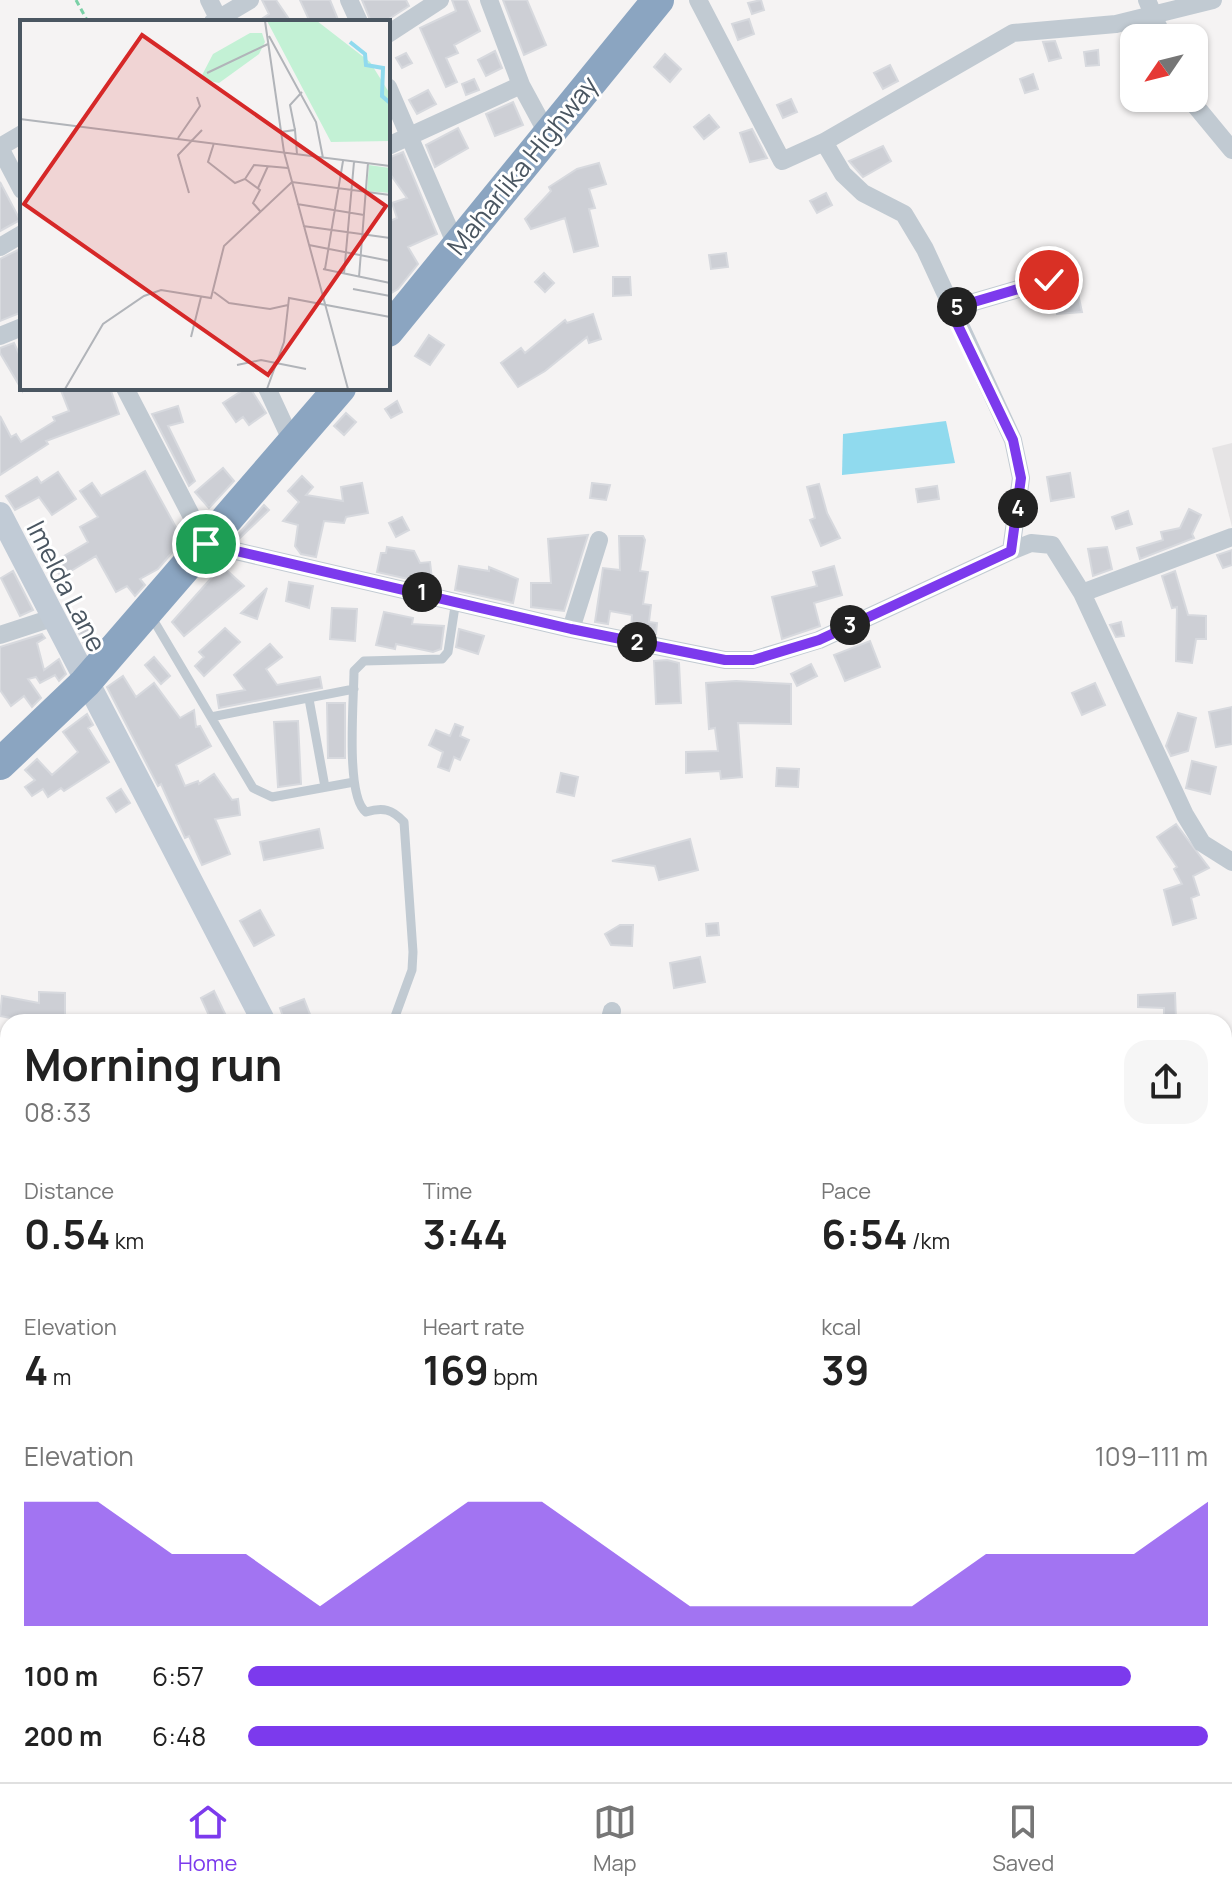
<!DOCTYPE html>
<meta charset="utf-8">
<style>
:root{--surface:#fff;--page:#f6f6f6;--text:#222;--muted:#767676;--line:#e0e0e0;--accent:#7c3aed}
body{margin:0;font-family:Manrope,sans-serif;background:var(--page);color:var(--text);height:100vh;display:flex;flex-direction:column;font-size:30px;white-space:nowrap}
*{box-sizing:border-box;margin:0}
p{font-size:26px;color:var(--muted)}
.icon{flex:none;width:44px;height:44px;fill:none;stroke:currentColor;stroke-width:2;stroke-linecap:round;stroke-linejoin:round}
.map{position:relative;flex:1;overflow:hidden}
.drawer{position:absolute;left:0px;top:1014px;width:1232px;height:768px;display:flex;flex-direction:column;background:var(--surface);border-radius:24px 24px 0 0;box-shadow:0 2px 6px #0004}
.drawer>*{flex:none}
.needle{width:52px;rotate:235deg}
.buttons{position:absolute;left:1120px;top:24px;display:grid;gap:16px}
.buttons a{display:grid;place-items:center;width:88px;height:88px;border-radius:16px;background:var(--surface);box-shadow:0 2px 6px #0004;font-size:40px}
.pin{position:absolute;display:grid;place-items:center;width:68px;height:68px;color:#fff;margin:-34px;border:4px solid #fff;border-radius:50%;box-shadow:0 2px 8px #0007}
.km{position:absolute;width:40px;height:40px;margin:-20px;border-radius:50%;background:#222;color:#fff;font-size:22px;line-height:40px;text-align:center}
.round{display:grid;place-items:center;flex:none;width:84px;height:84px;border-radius:24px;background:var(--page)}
.overview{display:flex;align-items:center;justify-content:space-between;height:136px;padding:0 24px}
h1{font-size:44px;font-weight:700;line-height:60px}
.figures{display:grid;grid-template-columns:repeat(3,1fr);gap:12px;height:136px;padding:8px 24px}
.figures div{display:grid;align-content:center}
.figures b{font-size:40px;font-weight:700}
.figures small{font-size:22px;font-weight:400}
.figures p{font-size:22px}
.chart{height:224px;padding:16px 24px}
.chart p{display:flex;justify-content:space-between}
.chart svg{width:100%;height:144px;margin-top:8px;fill:var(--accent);opacity:.7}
ul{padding:0 24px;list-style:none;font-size:26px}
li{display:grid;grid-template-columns:128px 96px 1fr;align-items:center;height:60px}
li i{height:20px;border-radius:10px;background:var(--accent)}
.tabs{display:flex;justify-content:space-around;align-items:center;height:112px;border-top:2px solid var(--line);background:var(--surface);font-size:22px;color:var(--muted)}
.tabs a{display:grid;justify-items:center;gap:4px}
.tabs .on{color:var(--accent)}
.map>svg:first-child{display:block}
</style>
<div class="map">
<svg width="1232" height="1782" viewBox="0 0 1232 1782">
<rect width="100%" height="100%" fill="#f5f3f3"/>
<path fill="#e6e4e5" d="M1232 443V527L1212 448Z"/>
<path fill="#c3f1d5" d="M0 1270 8 1278V1363L0 1367Z"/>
<path fill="#90daee" d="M946 421 955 463 842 475 843 434Z"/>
<path fill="#cdcfd5" stroke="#d7d9de" stroke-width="2" d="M262 0H276L291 22H257L269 14Z
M300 0H330L339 22H310Z
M362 0H406L409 6 384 22H371Z
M452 0H467L480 31 454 45 458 53 446 58 457 82 446 87 420 28 456 11Z
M503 0H527L546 45 524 55Z
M761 0 764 10 752 14 748 3Z
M749 19 754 34 738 40 732 24Z
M1055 41 1061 58 1049 61 1043 42Z
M1098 50 1099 65 1086 66 1084 52Z
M495 51 502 68 486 76 478 60Z
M406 53 412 63 402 68 396 58Z
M665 54 681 69 670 82 654 67Z
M890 65 898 81 883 89 874 73Z
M1033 74 1038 89 1025 93 1020 79Z
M474 79 479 90 466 95 462 84Z
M428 90 436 104 417 114 409 100Z
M791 99 797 112 783 118 777 105Z
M513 102 523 125 495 136 486 114Z
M709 115 719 127 704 139 694 127Z
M458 128 468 148 435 167 426 145Z
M752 129 767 158 750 162 740 133Z
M883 146 891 161 863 177 849 161Z
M403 152 437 234 408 247 418 264 398 289 388 295V222L397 218 392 203 407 198 388 171V158Z
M599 163 606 184 589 189 595 208 589 209 598 246 574 252 565 218 531 229 525 219 551 191 549 187 577 169Z
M0 182 20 220 0 231Z
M826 193 832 205 817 213 810 201Z
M22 248V312L0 321V259Z
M726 253 728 267 711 269 709 255Z
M544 273 554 283 545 292 535 282Z
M613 277H630L631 295 613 296Z
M1078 294 1082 312 1057 314 1054 297Z
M593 314 601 339 589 343 587 337 545 371 518 387 501 363 521 348 525 353 565 320 567 323Z
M429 335 444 345 430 365 415 356Z
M14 343 22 360V390L0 353V348Z
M60 388H110L119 414 46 441 48 444 0 475V416L11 437 16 434 21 442 55 421 53 417 69 411Z
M246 388H250L266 413 249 425 243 417 236 422 223 403Z
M397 401 402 412 391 418 385 409Z
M178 406 183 422 168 426 195 481 189 486 152 414Z
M346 413 356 422 344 435 334 426Z
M223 468 234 481 209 508 195 492Z
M145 471 183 540 158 569 140 579 145 585 135 596 127 586 116 592 96 556 61 577 52 563 88 542 80 527 98 517 80 491 92 483 101 496Z
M58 472 76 499 52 515 39 497 15 510 6 496 37 477 41 483Z
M1070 473 1074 497 1051 501 1047 477Z
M302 476 313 487 306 495 343 501 341 487 362 483 368 513 346 517 344 523 324 521 316 557 301 554 295 546 298 525 283 521 299 502 288 491Z
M592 483 610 485 606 500 590 498Z
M819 484 827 513 840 538 821 546 810 520 815 518 807 487Z
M937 486 939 499 918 502 916 489Z
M264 505 269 510 239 539 235 538Z
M1189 509 1201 515 1192 534 1194 538 1140 559 1137 548 1163 540 1161 532 1180 528Z
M1128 511 1132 524 1116 529 1112 517Z
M402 517 409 530 396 537 389 523Z
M588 535 564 611 531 607V583H551L548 539Z
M619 536H643L645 540 640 571 648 572 643 604 651 605 649 622 657 623 656 634 631 629 632 615 610 611 608 624 595 622 603 568 620 570Z
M387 547 414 551 420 563 430 562 432 579 417 581 377 572 381 553H386Z
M1107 547 1112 569 1093 576 1088 549Z
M1232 550V565L1223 568 1217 555Z
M222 566 244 586 184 636 172 622Z
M459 566 489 571V567L518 579 513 603 455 590Z
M834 566 842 595 814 603 820 626 782 639 772 597 817 586 813 572Z
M13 571 33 610 20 616 1 578Z
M1175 571 1188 615 1206 616V639H1196L1192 663 1176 661 1177 607 1172 608 1162 576Z
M289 582 313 586 309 608 286 601Z
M267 588 257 619 241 613Z
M332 608 357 609 355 641 330 639Z
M384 612 413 618 412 624 444 626 441 649 433 652 396 644 395 649 376 645Z
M85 622 96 641 88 651 76 627Z
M1121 622 1124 636 1116 637 1110 625Z
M225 628 240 642 204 676 195 666 204 657 199 652Z
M459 629 484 636 478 654 456 647Z
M42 634 45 638 37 643 44 670 59 659 66 674 59 681 55 675 40 683 36 677 28 679 41 698 32 707 24 696 11 706 0 690V647Z
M870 641 880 667 845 681 834 655Z
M270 644 282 657 266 669 277 685 320 677 322 688 219 708 217 695 245 690 234 675Z
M154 657 170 676 161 684 145 665Z
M667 660 679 663 681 703 656 704 654 661Z
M811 664 817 676 797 686 791 674Z
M123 676 136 697 154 683 180 718 194 710 196 727 200 726 211 746 176 765 185 786 198 781 199 784 214 774 232 800 238 799 240 815 215 819 230 854 202 865 189 836 185 838 161 784 158 786 107 687Z
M736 681 791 684V724L738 723 742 777 721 779 720 771 686 773V752L718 751 715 728 709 729 706 683Z
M1095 683 1105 705 1082 715 1072 693Z
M327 703H345V758H328Z
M1232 707V744L1216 747 1209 712Z
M1178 713 1196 718 1188 751 1171 756 1166 746Z
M87 714 93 725 88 728 109 762 64 791 61 788 48 797 43 789 32 796 25 787 35 780 25 770 37 759 52 775 78 752 63 732Z
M298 721 301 784 278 787 274 722Z
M455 724 463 727 460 736 469 740 460 760 454 757 449 771 438 767 443 752 429 745 436 730 450 736Z
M1192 761 1216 767 1210 794 1186 788Z
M777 768 799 769 798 787 776 786Z
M561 773 578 777 574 796 557 792Z
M121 789 130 803 116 812 107 798Z
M1176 824 1209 868 1193 876 1199 895 1191 898 1196 918 1173 925 1164 890 1182 884 1174 869 1177 867 1157 837Z
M319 829 323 848 264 860 260 842Z
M690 839 698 870 659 880 655 866 612 861Z
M260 910 274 935 254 946 240 921Z
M718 923 719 935 707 936 706 924Z
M620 925H633L632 946 611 945 605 934Z
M700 957 705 982 674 988 670 963Z
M214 991 229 1022H212L201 998Z
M39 992 65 993V1018L28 1017 27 1021 0 1016 2 996 39 1003Z
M1175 993 1176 1020H1164V1008L1138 1007V995Z
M304 999 313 1022H285L280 1008Z"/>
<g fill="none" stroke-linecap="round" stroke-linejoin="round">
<path stroke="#7ad0a6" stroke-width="3" stroke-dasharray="6 4" stroke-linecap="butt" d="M76 0 88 22"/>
<path stroke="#c1cad2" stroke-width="9" d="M151 616 253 788 272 797 354 782
M309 699 325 787
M211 717 354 689
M393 1022 412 970 413 952 404 822C392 809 383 807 366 812 345 797 354 699 354 671L364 661 442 659 448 652 456 600"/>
<path stroke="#c1cad2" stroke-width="18" d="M209 0 220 22
M349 0 359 22
M489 0 521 85 547 133
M698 0 782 161 824 142 1013 33 1116 24 1213 0
M1147 0 1163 38
M213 22 250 0
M388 34 440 0
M388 87 456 245
M1189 98 1232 150
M824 142 843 174 863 193 904 214 925 249 1013 440 1021 478 1011 551
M388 146 521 85
M0 147 22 134
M0 148 22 190
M0 247 22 234
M950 309 1049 280
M0 336 22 327
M125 388 206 544 571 629 725 660H753L819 640 1011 551 1031 543 1052 545 1082 593 1185 815 1202 843 1232 862
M267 388 293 444
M1082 593 1232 537
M571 629 599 540
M0 635 52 618
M609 1022 612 1011"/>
<path stroke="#c1cbd6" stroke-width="24" d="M0 514 264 1022
M650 1774 655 1782"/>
<path stroke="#8ba5c1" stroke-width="32" d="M388 331 658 0
M0 764 85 683 340 388"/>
</g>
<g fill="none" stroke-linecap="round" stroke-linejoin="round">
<g stroke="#fff" stroke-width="16">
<path id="route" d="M206 544 571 629 725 660H753L819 640 1011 551 1021 478 1013 440 950 309 1049 280"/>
</g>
<use href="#route" stroke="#7c3aed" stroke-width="10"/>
</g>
<g text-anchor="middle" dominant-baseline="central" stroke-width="6" stroke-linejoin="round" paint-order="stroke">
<g font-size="26" fill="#4a5661" stroke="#fff">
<text transform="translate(522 165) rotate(-51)">Maharlika Highway</text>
<text transform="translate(67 586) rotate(63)">Imelda Lane</text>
</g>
</g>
<g transform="translate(20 20)">
<rect width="370" height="370" fill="#f5f3f3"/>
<path d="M247 1H297L350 42 370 74V121L311 122ZM230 13H242L245 22 239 34 199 63 180 59 193 34ZM349 145 370 148V173L347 171Z" fill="#c3f1d5"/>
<path fill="none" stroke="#90daee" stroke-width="4" d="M330 22 345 34 346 45 363 48 362 76 370 83"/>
<path fill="none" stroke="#b1b4b9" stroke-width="2" d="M245 1 264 132 328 369M249 16 296 102 303 138M187 53 248 24M0 99 370 146M275 110 270 85 282 72M261 112 275 110 277 134M158 118 180 86 177 77M194 123 188 142 215 163 225 159 234 145 268 148M225 159 240 170 233 183 240 191M238 168 248 146M169 173 158 135 182 110M277 184 344 195M283 206 370 218M289 225 370 241M303 249 370 263M305 249 323 141M324 254 334 142M339 257 348 143M333 269 370 276M194 272 209 283 250 289 268 285M171 317 181 277M217 345 241 340 286 349M45 369 83 304 124 276 141 270 191 278 204 226 272 162 370 175M247 369 264 322 269 278 370 297"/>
<path fill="#d62828" fill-opacity="0.15" stroke="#d62828" stroke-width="4" d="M122 15 366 186 248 355 4 184Z"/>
<rect width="370" height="370" fill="none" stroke="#4a5661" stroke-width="4"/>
</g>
</svg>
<div class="buttons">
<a><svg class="needle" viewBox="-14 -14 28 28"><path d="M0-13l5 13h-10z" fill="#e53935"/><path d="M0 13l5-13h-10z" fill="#767676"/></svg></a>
</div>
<div class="pin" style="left:206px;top:544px;background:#1e9e55"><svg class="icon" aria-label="arrive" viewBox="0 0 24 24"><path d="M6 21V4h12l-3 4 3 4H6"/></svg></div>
<div class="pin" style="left:1049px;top:280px;background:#d93025"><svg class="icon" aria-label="check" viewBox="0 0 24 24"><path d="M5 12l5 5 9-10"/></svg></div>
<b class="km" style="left:422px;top:592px">1</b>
<b class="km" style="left:637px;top:642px">2</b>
<b class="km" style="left:850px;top:625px">3</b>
<b class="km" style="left:1018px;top:508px">4</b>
<b class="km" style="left:957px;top:307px">5</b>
<section class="drawer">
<div class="overview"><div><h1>Morning run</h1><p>08:33</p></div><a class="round"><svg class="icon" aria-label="share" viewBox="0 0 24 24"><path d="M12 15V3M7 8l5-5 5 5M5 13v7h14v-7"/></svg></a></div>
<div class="figures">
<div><p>Distance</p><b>0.54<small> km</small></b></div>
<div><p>Time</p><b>3:44</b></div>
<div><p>Pace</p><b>6:54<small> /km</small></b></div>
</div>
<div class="figures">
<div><p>Elevation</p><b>4<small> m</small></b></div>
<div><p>Heart rate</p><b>169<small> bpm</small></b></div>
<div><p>kcal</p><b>39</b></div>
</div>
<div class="chart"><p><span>Elevation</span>109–111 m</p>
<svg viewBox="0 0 160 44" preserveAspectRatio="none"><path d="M0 44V6L10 6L20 22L30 22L40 38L50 22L60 6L70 6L80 22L90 38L100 38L110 38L120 38L130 22L140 22L150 22L160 6V44z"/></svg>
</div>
<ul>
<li><b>100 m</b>6:57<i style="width:92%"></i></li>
<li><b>200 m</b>6:48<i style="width:100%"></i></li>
</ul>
</section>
</div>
<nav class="tabs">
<a class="on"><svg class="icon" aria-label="home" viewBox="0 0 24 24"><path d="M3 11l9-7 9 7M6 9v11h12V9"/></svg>Home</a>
<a><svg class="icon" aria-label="map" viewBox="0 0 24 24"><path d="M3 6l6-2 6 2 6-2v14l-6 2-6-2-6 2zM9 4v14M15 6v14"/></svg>Map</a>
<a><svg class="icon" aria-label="saved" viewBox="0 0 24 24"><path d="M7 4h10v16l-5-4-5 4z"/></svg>Saved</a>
</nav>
